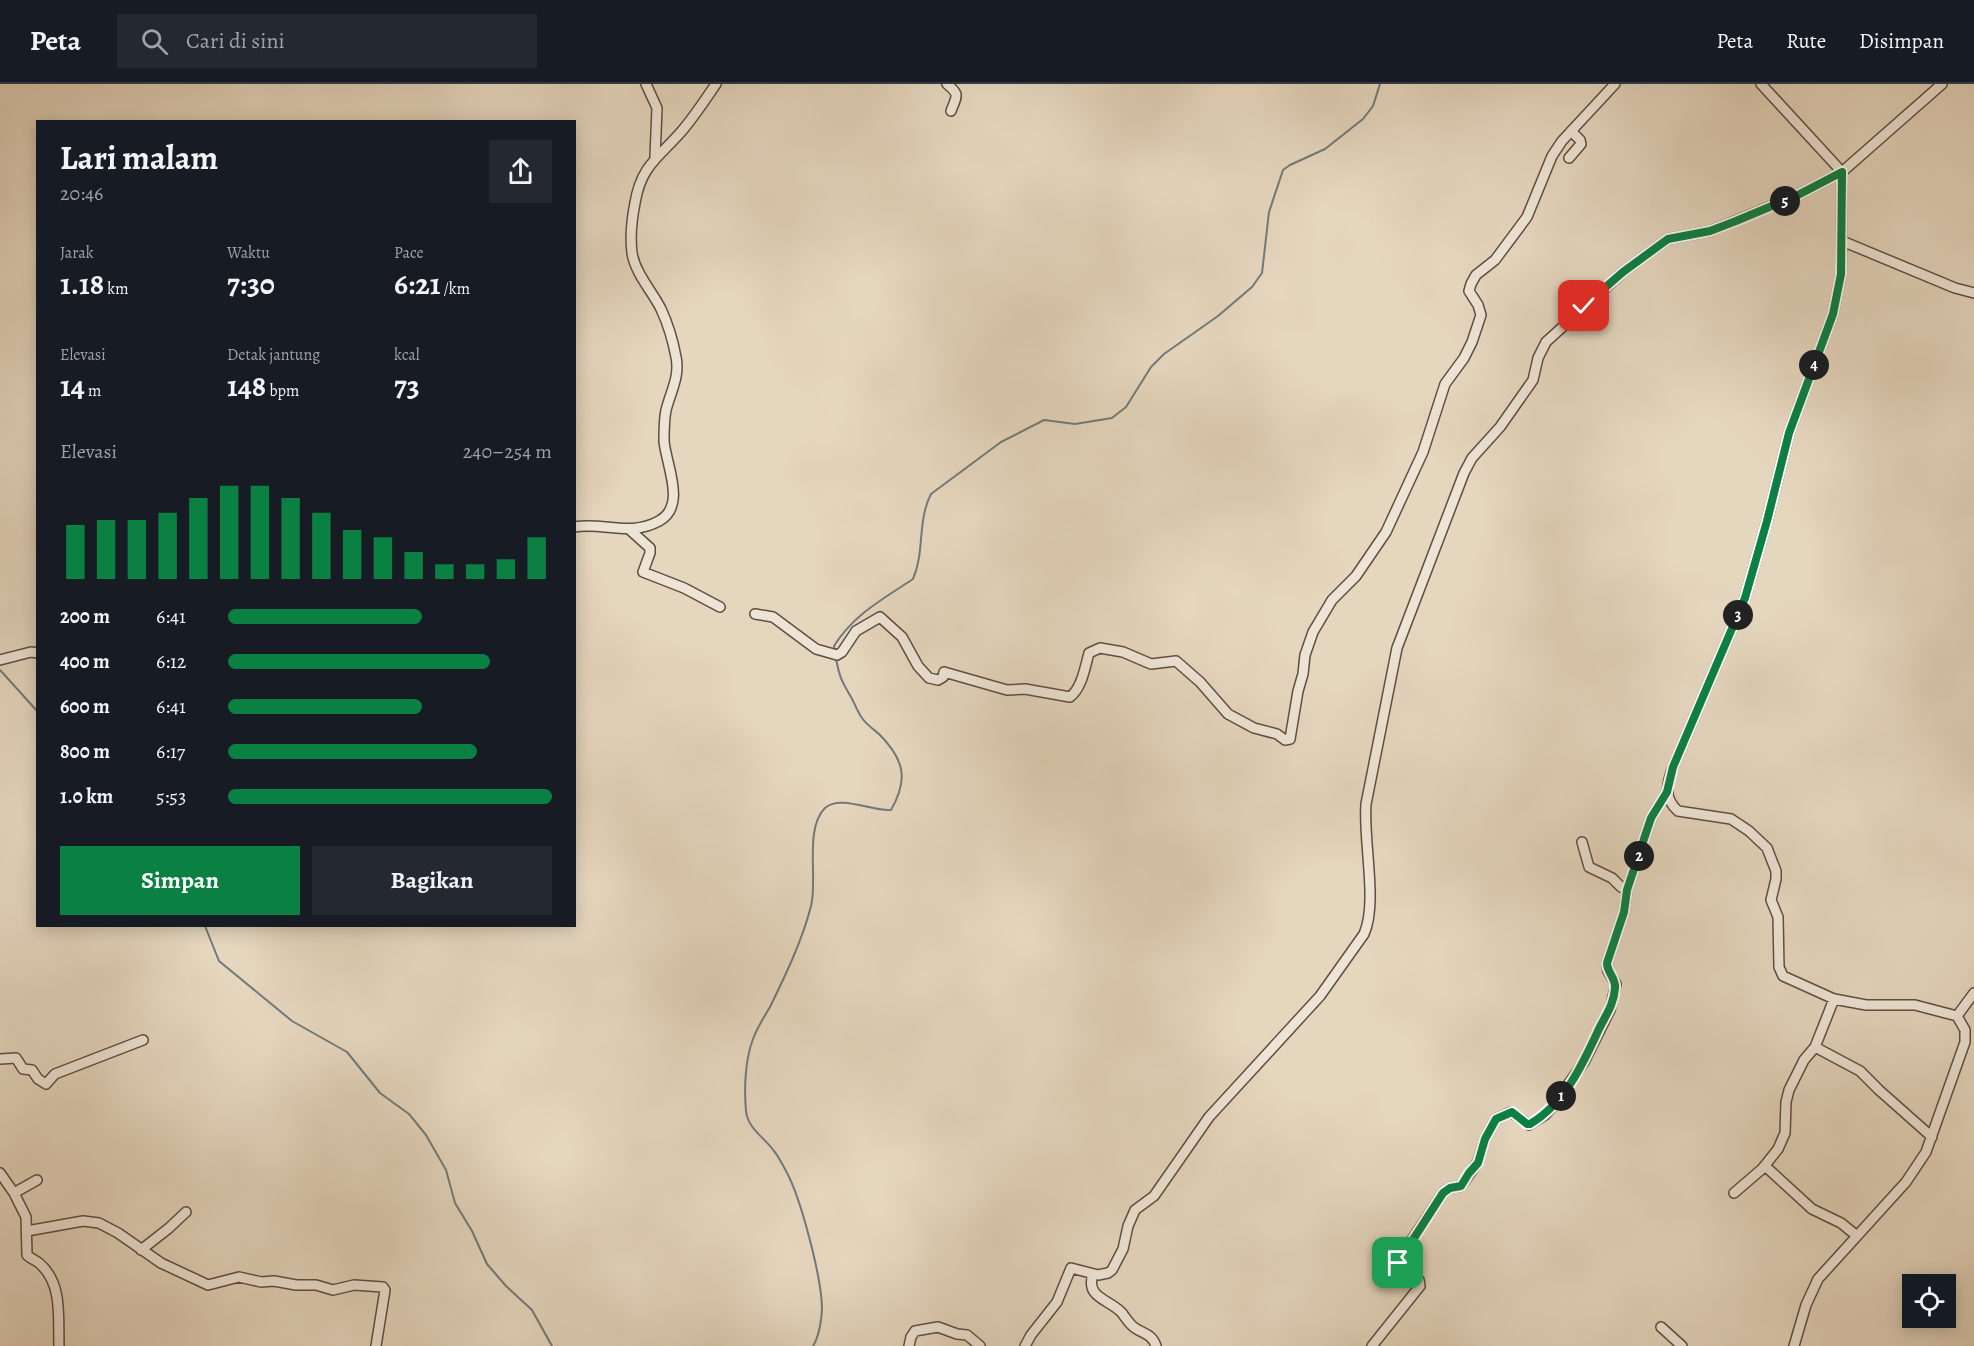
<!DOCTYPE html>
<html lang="id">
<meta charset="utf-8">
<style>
:root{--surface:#171b24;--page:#242831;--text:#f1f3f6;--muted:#9ea1a6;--line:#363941;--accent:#0b8043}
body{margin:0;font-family:Alegreya,serif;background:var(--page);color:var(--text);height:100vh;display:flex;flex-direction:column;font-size:22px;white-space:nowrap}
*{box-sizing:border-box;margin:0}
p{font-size:20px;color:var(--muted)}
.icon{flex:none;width:33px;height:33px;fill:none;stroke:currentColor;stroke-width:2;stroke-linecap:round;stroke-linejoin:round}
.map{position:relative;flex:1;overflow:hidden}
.drawer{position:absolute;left:36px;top:36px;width:540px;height:807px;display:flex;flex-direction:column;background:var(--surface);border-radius:0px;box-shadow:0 3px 15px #0003}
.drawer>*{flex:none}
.tools{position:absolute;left:1902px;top:1190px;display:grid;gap:12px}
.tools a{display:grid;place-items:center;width:54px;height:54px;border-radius:0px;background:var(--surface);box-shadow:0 3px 15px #0003;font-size:30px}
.pin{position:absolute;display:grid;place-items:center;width:51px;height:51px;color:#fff;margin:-26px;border-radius:12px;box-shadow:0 3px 9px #0006}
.km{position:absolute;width:30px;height:30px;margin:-15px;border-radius:50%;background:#222;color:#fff;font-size:16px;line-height:30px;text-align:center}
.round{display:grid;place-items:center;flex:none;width:63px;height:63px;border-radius:0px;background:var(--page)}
.summary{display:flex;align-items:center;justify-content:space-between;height:102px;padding:0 24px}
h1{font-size:33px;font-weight:600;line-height:45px}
.metrics{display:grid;grid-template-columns:repeat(3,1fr);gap:9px;height:102px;padding:6px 24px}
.metrics div{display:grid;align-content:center}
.metrics b{font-size:30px;font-weight:600}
.metrics small{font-size:16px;font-weight:400}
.metrics p{font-size:16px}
.chart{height:168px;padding:12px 24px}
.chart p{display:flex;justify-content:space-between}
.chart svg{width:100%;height:108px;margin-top:6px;stroke:var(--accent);stroke-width:6}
.primary-button{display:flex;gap:12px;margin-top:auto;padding:12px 24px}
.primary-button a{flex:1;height:69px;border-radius:0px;background:var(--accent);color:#fff;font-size:24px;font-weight:600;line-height:69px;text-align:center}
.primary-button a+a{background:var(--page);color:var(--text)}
ul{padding:0 24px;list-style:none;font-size:20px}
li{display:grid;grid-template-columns:96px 72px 1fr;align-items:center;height:45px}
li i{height:15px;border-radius:8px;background:var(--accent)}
header{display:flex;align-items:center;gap:36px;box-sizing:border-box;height:84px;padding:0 30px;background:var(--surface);border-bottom:2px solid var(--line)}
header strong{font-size:28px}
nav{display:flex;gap:33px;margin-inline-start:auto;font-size:21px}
.search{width:420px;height:54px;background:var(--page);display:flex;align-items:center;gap:15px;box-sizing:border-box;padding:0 21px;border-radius:0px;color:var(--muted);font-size:22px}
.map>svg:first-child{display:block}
</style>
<header>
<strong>Peta</strong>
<div class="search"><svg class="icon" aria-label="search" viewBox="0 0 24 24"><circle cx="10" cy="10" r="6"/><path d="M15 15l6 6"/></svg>Cari di sini</div>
<nav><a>Peta</a><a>Rute</a><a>Disimpan</a></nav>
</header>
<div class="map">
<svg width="1974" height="1262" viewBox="0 0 1974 1262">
<rect width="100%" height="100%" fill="#e5d6be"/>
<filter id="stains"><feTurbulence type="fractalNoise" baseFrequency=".00333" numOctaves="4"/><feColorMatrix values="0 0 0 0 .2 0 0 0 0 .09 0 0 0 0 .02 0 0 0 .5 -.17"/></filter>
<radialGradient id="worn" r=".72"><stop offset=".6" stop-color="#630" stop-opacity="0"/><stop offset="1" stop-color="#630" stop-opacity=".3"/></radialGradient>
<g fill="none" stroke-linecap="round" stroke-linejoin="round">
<path stroke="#717a7a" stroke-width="2" d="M835 569 834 562C853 531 883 515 913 495 925 468 917 437 931 410L1001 358 1044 336 1075 340 1112 334 1126 323 1151 283 1164 270 1218 232 1252 203 1262 189 1269 128 1283 86 1290 81 1325 65 1363 35 1373 22 1380 0
M0 586 38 628
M205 842 219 877 292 937 347 968 380 1009 409 1030 426 1051 446 1086 455 1119 472 1147 487 1180 506 1202 532 1226 552 1262
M813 1262C819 1253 822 1234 822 1223 821 1192 801 1114 786 1087 782 1080 779 1073 774 1067 764 1053 748 1045 746 1027 744 1005 745 976 753 955 757 944 764 933 770 923 786 890 802 857 811 822 818 797 804 744 825 724 840 710 873 728 891 726 909 695 904 675 879 650 873 645 866 640 862 634 857 627 855 620 851 613 842 598 839 592 836 574"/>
<g stroke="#604e42" stroke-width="12">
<path id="street" d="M646 0 657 24 655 73
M947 0C960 11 957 11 951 27
M1569 74 1581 60 1580 56 1571 47
M1842 157 1955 204 1974 209
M574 443C604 438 630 453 659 437 687 422 666 381 664 357 664 347 664 336 666 326 671 307 680 292 676 273 673 257 668 240 661 225 652 207 635 189 632 169 630 153 632 134 635 119 641 82 658 74 681 48 694 33 705 16 716 0
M630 446 650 464V469L643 488 684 504 720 523
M755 530 773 533 816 565 837 571 842 568 856 547 880 533 902 553 918 582 929 594 938 596 943 593 944 588 1007 606 1025 605 1070 613C1082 604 1085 583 1089 569L1100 564 1123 568 1151 580 1176 577 1200 598 1228 630 1254 644 1277 650 1285 656 1290 655 1298 607 1303 590 1305 571 1313 548 1332 516 1356 492 1386 448 1423 368 1445 300 1464 274 1472 258 1481 231 1478 221 1469 207 1471 200 1476 191 1495 176 1527 133 1552 72 1562 57 1615 0
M0 576 31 568 38 569
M1582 758 1589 783 1612 794 1621 803 1627 806
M1957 932 1974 909
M1815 963 1860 987 1879 1006 1932 1053
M0 975 16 974 23 985 32 986 38 995 46 1000 55 990 143 956
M1765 1082 1812 1125 1841 1139 1857 1152
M0 1089 14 1109
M37 1096 14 1109 26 1133 27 1171C30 1174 35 1176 39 1179 63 1199 58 1234 59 1262
M1734 1109 1762 1085 1778 1065 1785 1049 1786 1018 1789 1006 1804 976 1815 963 1834 915
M27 1147 83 1137 99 1139 118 1149 161 1179 208 1201 239 1193 261 1198 274 1197 296 1201H316L333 1206 354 1201 383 1203 385 1206 376 1262
M141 1166 169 1144 186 1128
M1093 1190C1085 1214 1109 1215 1122 1229 1126 1234 1129 1240 1135 1244 1144 1250 1152 1250 1156 1262
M1661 1243 1682 1262
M909 1262 911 1253 915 1247 938 1243 957 1250 967 1251 980 1262
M1025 1262 1031 1251 1057 1218 1071 1184 1098 1191 1108 1189 1112 1186 1123 1165 1128 1142 1135 1126 1154 1112 1209 1033 1320 912 1364 850C1378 819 1363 757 1366 720L1397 564 1464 389 1472 374 1500 343 1533 296 1538 274 1546 258 1623 188 1668 155 1710 147 1735 137 1796 112 1842 88 1761 0
M1372 1262 1420 1202 1419 1196 1399 1181 1398 1177 1443 1109 1450 1104 1461 1102 1478 1078 1485 1055 1496 1035 1511 1028 1529 1041 1545 1031 1553 1022 1584 978 1610 926 1616 900 1608 887 1607 879 1624 828 1627 806 1651 734 1667 708
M1794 1262 1806 1221 1818 1195 1906 1098 1926 1068 1965 958V946L1957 932 1915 921H1866L1834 915 1783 892 1779 883 1778 833 1771 816 1776 795V787L1767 764 1749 747 1731 735 1678 727C1663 714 1667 699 1673 683L1745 514 1767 437 1789 349 1833 230 1841 190 1842 88 1942 0"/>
</g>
<use href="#street" stroke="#eee4d5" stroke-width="9"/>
</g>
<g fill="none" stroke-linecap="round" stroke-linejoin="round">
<g stroke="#fff" stroke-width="12">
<path id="route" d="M1398 1179 1443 1109 1450 1104 1461 1102 1469 1089 1478 1079 1485 1055 1496 1035 1512 1028 1527 1040H1530C1564 1020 1582 982 1598 947 1605 932 1614 921 1615 904 1616 894 1607 889 1607 879L1624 828 1627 806 1651 734 1667 708 1673 683 1745 514 1767 437 1789 349 1833 230 1841 190 1842 88 1796 112 1736 137 1710 147 1668 155 1623 188 1584 222"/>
</g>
<use href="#route" stroke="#0b8043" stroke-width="8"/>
</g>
<rect width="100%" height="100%" filter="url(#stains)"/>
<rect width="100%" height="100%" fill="url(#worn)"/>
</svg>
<div class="tools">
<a><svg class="icon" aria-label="locate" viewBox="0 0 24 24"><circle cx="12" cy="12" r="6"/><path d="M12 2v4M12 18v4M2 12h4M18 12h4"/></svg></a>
</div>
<div class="pin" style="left:1398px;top:1179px;background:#1e9e55"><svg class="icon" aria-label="arrive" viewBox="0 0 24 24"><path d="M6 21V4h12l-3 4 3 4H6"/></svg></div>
<div class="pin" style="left:1584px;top:222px;background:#d93025"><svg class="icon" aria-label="check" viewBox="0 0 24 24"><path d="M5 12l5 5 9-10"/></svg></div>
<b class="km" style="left:1561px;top:1012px">1</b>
<b class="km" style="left:1639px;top:772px">2</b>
<b class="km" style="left:1738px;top:531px">3</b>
<b class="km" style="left:1814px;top:281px">4</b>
<b class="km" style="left:1785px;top:117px">5</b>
<section class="drawer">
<div class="summary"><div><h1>Lari malam</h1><p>20:46</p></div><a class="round"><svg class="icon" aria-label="share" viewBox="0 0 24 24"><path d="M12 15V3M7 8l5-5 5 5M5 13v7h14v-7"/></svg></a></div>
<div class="metrics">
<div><p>Jarak</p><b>1.18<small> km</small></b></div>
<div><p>Waktu</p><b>7:30</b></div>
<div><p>Pace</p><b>6:21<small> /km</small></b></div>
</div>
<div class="metrics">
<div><p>Elevasi</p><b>14<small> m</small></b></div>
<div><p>Detak jantung</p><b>148<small> bpm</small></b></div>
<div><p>kcal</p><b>73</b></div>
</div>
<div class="chart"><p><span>Elevasi</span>240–254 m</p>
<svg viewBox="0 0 160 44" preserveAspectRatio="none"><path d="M5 44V22M15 44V20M25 44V20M35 44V17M45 44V11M55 44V6M65 44V6M75 44V11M85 44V17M95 44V24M105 44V27M115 44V33M125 44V38M135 44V38M145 44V36M155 44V27"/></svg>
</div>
<ul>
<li><b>200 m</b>6:41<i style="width:60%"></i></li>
<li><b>400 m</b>6:12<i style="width:81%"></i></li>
<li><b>600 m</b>6:41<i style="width:60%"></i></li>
<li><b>800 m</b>6:17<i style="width:77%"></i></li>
<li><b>1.0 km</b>5:53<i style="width:100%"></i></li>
</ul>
<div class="primary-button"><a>Simpan</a><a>Bagikan</a></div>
</section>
</div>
